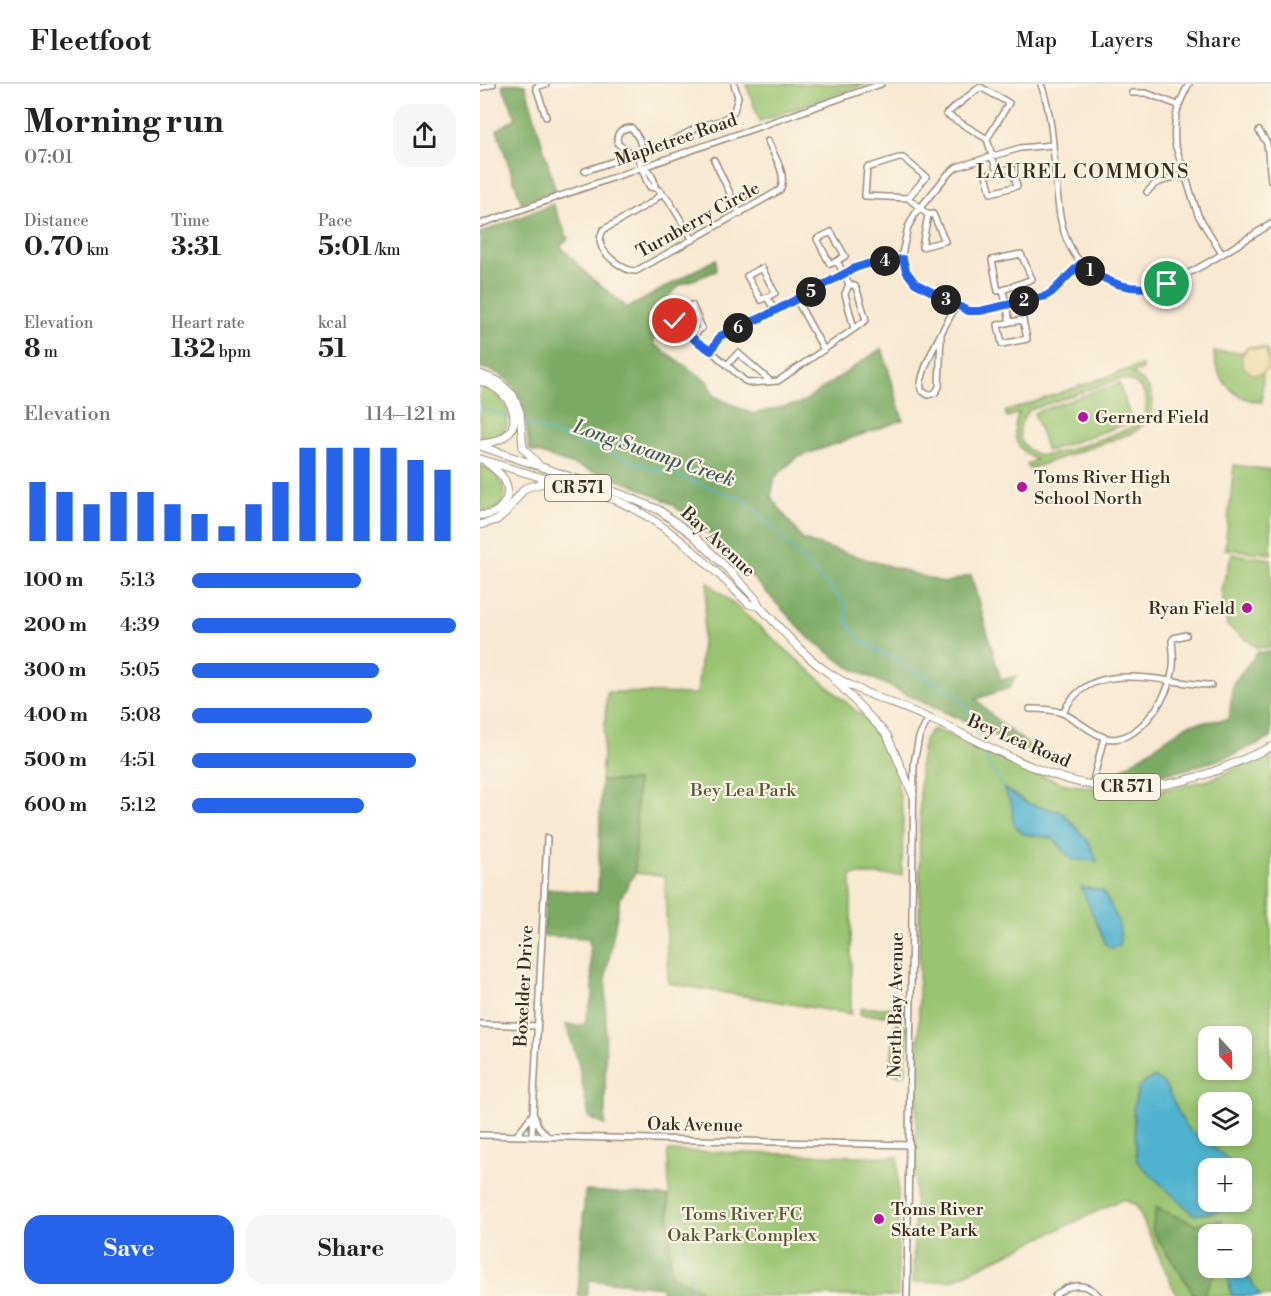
<!DOCTYPE html>
<meta charset="utf-8">
<style>
:root{--surface:#fff;--page:#f6f6f6;--text:#222;--muted:#767676;--line:#e0e0e0;--accent:#2563eb}
body{margin:0;font-family:"Libre Bodoni",serif;background:var(--page);color:var(--text);height:100vh;display:flex;flex-direction:column;font-size:22px;white-space:nowrap}
*{box-sizing:border-box;margin:0}
p{font-size:20px;color:var(--muted)}
.icon{flex:none;width:33px;height:33px;fill:none;stroke:currentColor;stroke-width:2;stroke-linecap:round;stroke-linejoin:round}
.map{position:relative;flex:1;overflow:hidden}
.side{display:flex;flex-direction:column;background:var(--surface);width:480px}
.side>*{flex:none}
.needle{width:39px;rotate:158deg}
.fabs{position:absolute;left:718px;top:942px;display:grid;gap:12px}
.fabs a{display:grid;place-items:center;width:54px;height:54px;border-radius:12px;background:var(--surface);box-shadow:0 3px 9px #0003;font-size:30px}
.pin{position:absolute;display:grid;place-items:center;width:51px;height:51px;color:#fff;margin:-26px;border:3px solid #fff;border-radius:50%;box-shadow:0 2px 6px #0007}
.km{position:absolute;width:30px;height:30px;margin:-15px;border-radius:50%;background:#222;color:#fff;font-size:16px;line-height:30px;text-align:center}
.round{display:grid;place-items:center;flex:none;width:63px;height:63px;border-radius:18px;background:var(--page)}
.overview{display:flex;align-items:center;justify-content:space-between;height:102px;padding:0 24px}
h1{font-size:33px;font-weight:700;line-height:45px}
.stats{display:grid;grid-template-columns:repeat(3,1fr);gap:9px;height:102px;padding:6px 24px}
.stats div{display:grid;align-content:center}
.stats b{font-size:26px;font-weight:700}
.stats small{font-size:16px;font-weight:400}
.stats p{font-size:16px}
.chart{height:168px;padding:12px 24px}
.chart p{display:flex;justify-content:space-between}
.chart svg{width:100%;height:108px;margin-top:6px;stroke:var(--accent);stroke-width:6}
.primary-button{display:flex;gap:12px;margin-top:auto;padding:12px 24px}
.primary-button a{flex:1;height:69px;border-radius:18px;background:var(--accent);color:#fff;font-size:24px;font-weight:700;line-height:69px;text-align:center}
.primary-button a+a{background:var(--page);color:var(--text)}
ul{padding:0 24px;list-style:none;font-size:20px}
li{display:grid;grid-template-columns:96px 72px 1fr;align-items:center;height:45px}
li i{height:15px;border-radius:8px;background:var(--accent)}
header{display:flex;align-items:center;gap:36px;box-sizing:border-box;height:84px;padding:0 30px;background:var(--surface);border-bottom:2px solid var(--line)}
header strong{font-size:28px}
nav{display:flex;gap:33px;margin-inline-start:auto;font-size:21px}
main{display:flex;flex:1;min-height:0}
.map>svg:first-child{display:block}
</style>
<header>
<strong>Fleetfoot</strong>
<nav><a>Map</a><a>Layers</a><a>Share</a></nav>
</header>
<main>
<section class="side">
<div class="overview"><div><h1>Morning run</h1><p>07:01</p></div><a class="round"><svg class="icon" aria-label="share" viewBox="0 0 24 24"><path d="M12 15V3M7 8l5-5 5 5M5 13v7h14v-7"/></svg></a></div>
<div class="stats">
<div><p>Distance</p><b>0.70<small> km</small></b></div>
<div><p>Time</p><b>3:31</b></div>
<div><p>Pace</p><b>5:01<small> /km</small></b></div>
</div>
<div class="stats">
<div><p>Elevation</p><b>8<small> m</small></b></div>
<div><p>Heart rate</p><b>132<small> bpm</small></b></div>
<div><p>kcal</p><b>51</b></div>
</div>
<div class="chart"><p><span>Elevation</span>114–121 m</p>
<svg viewBox="0 0 160 44" preserveAspectRatio="none"><path d="M5 44V20M15 44V24M25 44V29M35 44V24M45 44V24M55 44V29M65 44V33M75 44V38M85 44V29M95 44V20M105 44V6M115 44V6M125 44V6M135 44V6M145 44V11M155 44V15"/></svg>
</div>
<ul>
<li><b>100 m</b>5:13<i style="width:64%"></i></li>
<li><b>200 m</b>4:39<i style="width:100%"></i></li>
<li><b>300 m</b>5:05<i style="width:71%"></i></li>
<li><b>400 m</b>5:08<i style="width:68%"></i></li>
<li><b>500 m</b>4:51<i style="width:85%"></i></li>
<li><b>600 m</b>5:12<i style="width:65%"></i></li>
</ul>
<div class="primary-button"><a>Save</a><a>Share</a></div>
</section>
<div class="map">
<svg width="791" height="1212" viewBox="0 0 791 1212">
<rect width="100%" height="100%" fill="#fcf5e5"/>
<filter id="ink" filterUnits="userSpaceOnUse"><feTurbulence type="fractalNoise" baseFrequency=".0167" numOctaves="2"/><feDisplacementMap in="SourceGraphic" scale="12" xChannelSelector="R" yChannelSelector="G"/><feConvolveMatrix kernelMatrix="1 2 1 2 8 2 1 2 1" color-interpolation-filters="sRGB"/></filter>
<filter id="wash" filterUnits="userSpaceOnUse"><feTurbulence type="fractalNoise" baseFrequency=".008" numOctaves="4" result="noise"/><feDisplacementMap in="SourceGraphic" scale="24" xChannelSelector="R" yChannelSelector="G"/><feGaussianBlur stdDeviation="1.35" result="paint"/><feColorMatrix in="noise" values="0 0 0 0 0 0 0 0 0 0 0 0 0 0 0 0 0 1.4 0 .05"/><feComposite in="paint" operator="in"/></filter>
<g filter="url(#wash)">
<rect width="100%" height="100%" fill="#f8e9d2"/>
<path fill="#99c471" stroke="#6a7748" stroke-width="1.5" fill-rule="evenodd" d="M266 0H387L280 37Z
M768 263 784 264 788 268V284L783 289 782 318C754 316 735 295 734 268H763Z
M661 281 663 286 651 290C681 303 679 334 652 349L549 385 547 380 556 376C536 366 530 350 539 329L527 333 525 328ZM639 295C666 295 676 324 656 341 641 348 577 372 563 371 554 371 545 364 541 356 537 344 542 334 550 326Z
M639 299 652 338 567 367 554 329Z
M0 302C24 311 38 330 20 353L8 355 0 352Z
M0 381C17 386 37 412 15 426 11 428 4 428 0 429Z
M754 381 791 386V470L745 465Z
M752 470 791 475V564L777 563 747 542 741 505Z
M228 498 391 640 414 677 423 731 422 791H371V930L188 899 185 792 155 789 157 697H121L127 608 217 610Z
M454 645 560 691 585 700 648 708 675 707 729 696 791 670V1212H697L656 1121 643 1115 472 1196 433 1199 439 935 440 679C443 666 442 651 454 645ZM729 952H762V986H729ZM729 1018H762V1052H729ZM729 1084H762V1118H729ZM729 1150H762V1184H729Z
M420 919H427V929L424 932 382 931 380 929 381 924H416Z
M417 939 425 941 427 945 426 988 423 991 414 990 411 988 414 943Z
M188 1067 418 1073V1212H222L218 1204 191 1192Z"/>
<path fill="#7aaa63" stroke="#5a6a40" stroke-width="1.5" d="M25 0H45L76 108 42 120 17 46 36 34 22 1Z
M73 120 88 155 80 162 109 192 148 224 236 175V187L200 201 173 226 174 260 227 297 234 312 272 330 321 319 402 264 423 336 316 374 295 393 291 413 323 456 465 499 491 491 521 596 536 592 530 604 496 615 521 640 573 678 453 623 367 582 329 554 242 461 192 420 153 401 49 366C45 330 44 291 0 284V149Z
M778 568H791V654L748 673 697 688 627 695 709 640 749 635 753 599Z
M121 697H157L155 789 140 815 126 890 125 1041 109 1034 98 977 86 941H104L113 911 109 854 63 852 66 805 118 809Z
M105 1107 188 1112 191 1191 218 1204 222 1212H183L182 1203 109 1196 107 1212H98Z
M676 1124 715 1140 742 1136 743 1150H729V1184H738L723 1212H715L672 1146Z"/>
<path fill="#eeda9e" stroke="#94825e" stroke-width="1.5" d="M768 263 787 266 788 284 783 289 774 291 763 283 761 273Z"/>
<path fill="#50b3cf" stroke="#466e76" stroke-width="1.5" d="M523 704 549 720 582 728 608 757 617 777 593 776 572 754 543 750 533 739 532 722Z
M601 803 623 807C632 825 644 840 639 861L632 864 626 861Z
M674 993 685 1001 706 1043 748 1075 752 1084H729V1118H757V1125L714 1131 657 1078 653 1025 659 1002Z
M762 1182 780 1212H752L747 1188 750 1184Z"/>
<g fill="none" stroke-linecap="round" stroke-linejoin="round">
<path stroke="#50b3cf" stroke-width="1.5" d="M0 323 30 334
M43 339 265 416 359 513 367 526 366 535 380 556 478 611 491 630 498 653
M501 664 505 674 523 704
M201 1139 210 1186 211 1212"/>
</g>
</g>
<g filter="url(#ink)">
<g fill="none" stroke-linecap="round" stroke-linejoin="round">
<g stroke="#9a8a78" stroke-width="8">
<path id="minor" d="M561 0C576 41 573 89 580 132 585 159 596 181 621 194 633 200 647 205 661 205 692 206 762 157 791 140
M709 0C697 21 693 36 695 60L718 131 742 170
M0 4 13 0
M652 9H666L698 21
M66 33 56 3 66 0
M779 47 787 59 791 97
M507 55 466 30 500 3 529 19 507 55 517 88 532 84 537 102 511 109 506 91 517 88
M572 61 540 64 477 83 468 90 435 130 428 143 422 170 426 187 434 199 488 227H500L566 212 572 209 600 180
M156 70C162 81 163 92 170 103L175 104C176 96 170 87 163 83
M151 72 147 66 138 60C135 49 141 44 152 44L159 55 163 68
M234 76 260 130
M105 87 190 58 220 42 243 36 254 27 258 13 254 0
M179 106 188 115 213 156
M667 108 675 100 704 89
M182 109 172 118 123 146C120 152 119 156 121 161 124 172 146 188 156 187L300 106C308 91 294 72 288 57
M428 114 446 93 423 74H419L387 84 385 112 428 114 448 131 442 163 465 157 453 130 448 131
M0 140 401 0
M369 200 375 202 377 206 386 236 374 245
M523 206 552 195 541 170 512 176 518 207 523 206 530 238 518 241 522 260 547 255 543 236 530 238
M287 213 295 209 282 184 267 192 281 216 287 213 295 227
M316 215 344 266
M461 250 459 303 455 309 448 311 441 306C437 290 467 238 476 222
M212 253 195 237 212 221 222 244 212 253 231 267 265 297 271 299 298 297 374 245 365 210 369 200 357 177 350 180 337 155 351 148 365 172 357 177
M231 267 240 253 285 232 375 184 387 180 423 175
M247 281 258 269 290 297
M550 625C561 625 572 625 582 629 597 635 610 649 626 654 656 661 685 618 691 593 695 581 693 569 692 557L694 554 706 551
M583 629C610 571 683 600 731 601
M612 701 624 653
M0 940 57 942
M54 1031 58 1042 67 1052
M0 1051 430 1061
M37 1051 52 1031
M52 1051 67 754
M427 1212 434 679 439 653 449 634
M575 1212C588 1199 606 1198 619 1212"/>
</g>
<g stroke="#9a8a78" stroke-width="9">
<path id="major" d="M0 290 18 297 33 311 40 328 43 364 58 380
M0 297C38 307 52 357 0 360
M0 362 141 410 179 426 213 451 248 485 275 514 280 523C302 545 323 572 349 589 379 609 415 619 448 634 497 655 559 693 612 701 623 703 636 703 648 703 702 704 743 685 791 663
M0 375 136 416C189 439 228 480 269 520L280 523
M0 431C17 433 32 417 26 399 23 390 13 384 6 378
M0 441 17 436 26 428 45 404 71 397
M354 595 407 651 433 711"/>
</g>
<use href="#minor" stroke="#fff" stroke-width="5"/>
<use href="#major" stroke="#fff" stroke-width="7"/>
</g>
</g>
<g fill="none" stroke-linecap="round" stroke-linejoin="round" filter="url(#ink)">
<g stroke="#fff" stroke-width="12">
<path id="route" d="M195 237 216 257 231 267 240 252 285 232 375 184 387 180 423 175 426 187 435 199 488 227H500L566 212 572 208 600 180C629 200 652 210 687 200"/>
</g>
<use href="#route" stroke="#2563eb" stroke-width="8"/>
</g>
<g fill="#b5179e" stroke="#fcf5e5" stroke-width="2">
<circle cx="603" cy="333" r="6"/>
<circle cx="542" cy="403" r="6"/>
<circle cx="767" cy="524" r="6"/>
<circle cx="399" cy="1135" r="6"/>
</g>
<g text-anchor="middle" dominant-baseline="central" stroke-width="4.5" stroke-linejoin="round" paint-order="stroke">
<g fill="#fcf5e5" stroke="#75675a" stroke-width="1.5">
<rect x="65" y="391" width="66" height="26" rx="4.5"/>
<rect x="614" y="690" width="66" height="26" rx="4.5"/>
</g>
<g font-size="16" font-weight="bold" fill="#3b2a1e">
<text x="98" y="404">CR 571</text>
<text x="647" y="703">CR 571</text>
</g>
<g font-size="18" fill="#3b2a1e" stroke="#fcf5e5">
<text transform="translate(196 56) rotate(-19)">Mapletree Road</text>
<text transform="translate(218 136) rotate(-29)">Turnberry Circle</text>
<text transform="translate(238 458) rotate(43)">Bay Avenue</text>
<text transform="translate(539 657) rotate(23)">Bey Lea Road</text>
<text transform="translate(44 902) rotate(-87)">Boxelder Drive</text>
<text transform="translate(416 921) rotate(-89)">North Bay Avenue</text>
<text transform="translate(215 1041) rotate(1)">Oak Avenue</text>
</g>
<g font-size="18" fill="#3b2a1e" stroke="#fcf5e5" text-anchor="start">
<text x="615" y="333">Gernerd Field</text>
<text x="554" y="393">Toms River High<tspan x="554" dy="21">School North</tspan></text>
<text x="755" y="524" text-anchor="end">Ryan Field</text>
<text x="411" y="1125">Toms River<tspan x="411" dy="21">Skate Park</tspan></text>
</g>
<g font-size="18" fill="#575837" stroke="#fcf5e5">
<text x="263" y="706">Bey Lea Park</text>
<text x="262" y="1130">Toms River FC<tspan x="262" dy="21">Oak Park Complex</tspan></text>
</g>
<g font-size="20" letter-spacing="1.5" fill="#3b2a1e" stroke="#fcf5e5">
<text x="603" y="88">LAUREL COMMONS</text>
</g>
<g font-size="20" font-style="italic" fill="#425a5c" stroke="#fcf5e5">
<text transform="translate(174 370) rotate(19)">Long Swamp Creek</text>
</g>
</g>
</svg>
<div class="fabs">
<a><svg class="needle" viewBox="-14 -14 28 28"><path d="M0-13l5 13h-10z" fill="#e53935"/><path d="M0 13l5-13h-10z" fill="#767676"/></svg></a>
<a><svg class="icon" aria-label="layers" viewBox="0 0 24 24"><path d="M12 4l9 5-9 5-9-5zM3 14l9 5 9-5"/></svg></a>
<a>+</a>
<a>−</a>
</div>
<div class="pin" style="left:687px;top:200px;background:#1e9e55"><svg class="icon" aria-label="arrive" viewBox="0 0 24 24"><path d="M6 21V4h12l-3 4 3 4H6"/></svg></div>
<div class="pin" style="left:195px;top:237px;background:#d93025"><svg class="icon" aria-label="check" viewBox="0 0 24 24"><path d="M5 12l5 5 9-10"/></svg></div>
<b class="km" style="left:610px;top:187px">1</b>
<b class="km" style="left:544px;top:217px">2</b>
<b class="km" style="left:466px;top:216px">3</b>
<b class="km" style="left:405px;top:177px">4</b>
<b class="km" style="left:331px;top:208px">5</b>
<b class="km" style="left:258px;top:244px">6</b>
</div>
</main>
